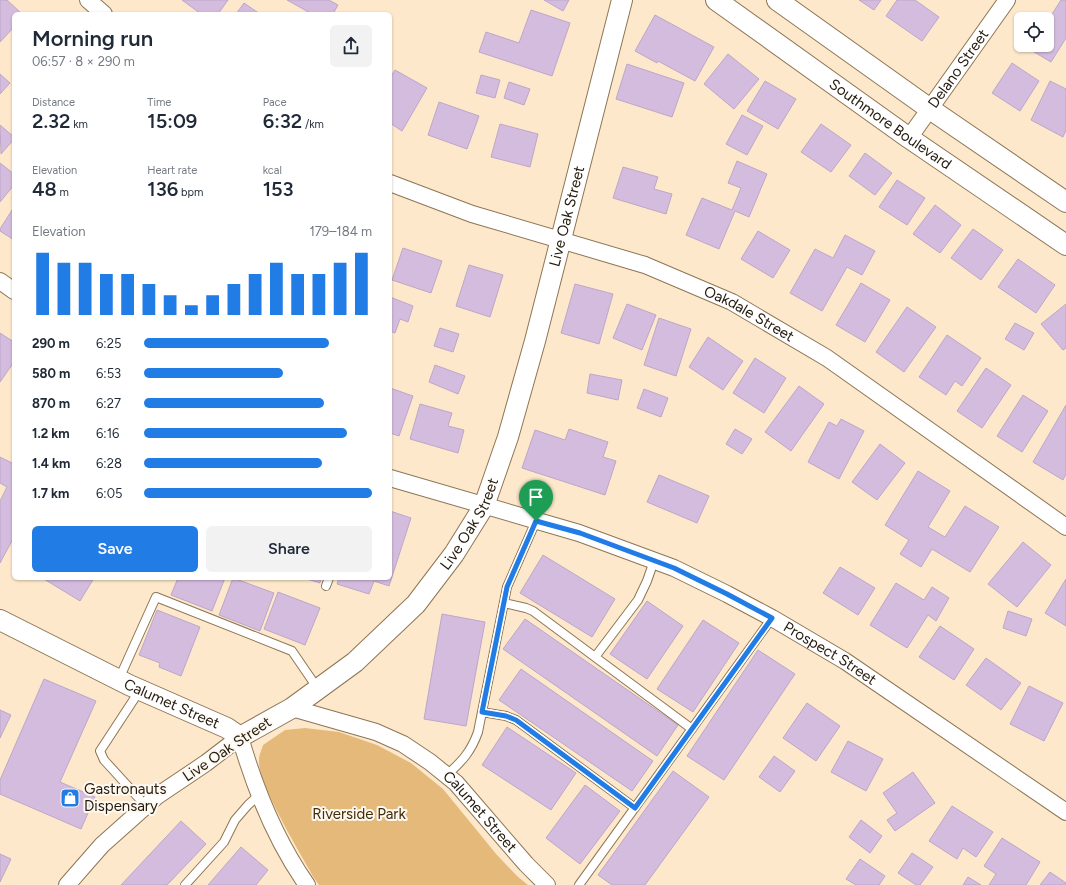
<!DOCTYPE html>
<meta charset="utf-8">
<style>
:root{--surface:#fff;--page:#f2f2f3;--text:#1f2937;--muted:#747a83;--accent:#217ce5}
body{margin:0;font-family:Figtree,sans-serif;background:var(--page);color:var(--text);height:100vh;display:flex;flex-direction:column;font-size:15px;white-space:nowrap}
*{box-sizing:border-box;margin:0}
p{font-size:13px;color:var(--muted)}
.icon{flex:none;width:22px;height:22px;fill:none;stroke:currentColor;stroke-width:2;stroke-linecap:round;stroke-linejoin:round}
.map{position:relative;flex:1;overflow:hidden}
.drawer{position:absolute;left:12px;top:12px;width:380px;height:568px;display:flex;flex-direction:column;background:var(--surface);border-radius:6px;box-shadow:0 1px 3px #0004}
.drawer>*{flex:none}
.fabs{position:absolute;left:1014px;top:12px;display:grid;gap:8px}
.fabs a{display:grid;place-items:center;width:40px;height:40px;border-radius:6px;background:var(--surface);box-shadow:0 1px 3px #0004;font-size:20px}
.pin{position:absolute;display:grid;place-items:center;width:34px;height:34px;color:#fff;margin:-41px -17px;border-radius:50% 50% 50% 0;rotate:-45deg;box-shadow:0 0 4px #0007}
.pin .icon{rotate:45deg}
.round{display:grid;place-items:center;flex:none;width:42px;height:42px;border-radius:6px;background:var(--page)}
.overview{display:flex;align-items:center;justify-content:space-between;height:68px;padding:0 20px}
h1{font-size:22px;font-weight:600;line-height:30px}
.stats{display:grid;grid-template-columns:repeat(3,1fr);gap:6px;height:68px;padding:4px 20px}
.stats div{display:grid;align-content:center}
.stats b{font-size:20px;font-weight:600}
.stats small{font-size:11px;font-weight:400}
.stats p{font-size:11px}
.chart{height:112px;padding:8px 20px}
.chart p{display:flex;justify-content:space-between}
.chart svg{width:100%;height:72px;margin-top:4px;stroke:var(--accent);stroke-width:6}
.cta{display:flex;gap:8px;margin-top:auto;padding:8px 20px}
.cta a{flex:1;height:46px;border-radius:6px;background:var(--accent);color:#fff;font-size:16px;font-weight:600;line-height:46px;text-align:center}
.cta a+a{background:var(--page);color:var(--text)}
ul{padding:0 20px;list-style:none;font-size:13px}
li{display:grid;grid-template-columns:64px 48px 1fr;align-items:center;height:30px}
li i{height:10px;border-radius:5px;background:var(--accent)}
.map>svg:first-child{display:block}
</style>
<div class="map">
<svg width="1066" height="885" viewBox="0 0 1066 885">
<rect width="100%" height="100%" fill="#fde8cb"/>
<path fill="#e5b97a" d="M305 728 339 732 377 745 411 763 443 789 497 855 517 876 528 885H319L314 878C301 854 257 783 259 760 259 755 262 749 263 745L285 730Z"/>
<path fill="#d4bcdf" stroke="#bea6c8" d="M0 0H7L22 14H14V27L0 42Z
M182 0H228L218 14H201Z
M287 0H329L338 5 333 14H312Z
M544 0H569L563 11Z
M859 0H881L874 10Z
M897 0H915L939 17 922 41 886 16Z
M1061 0H1066V38L1051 62 1024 46 1025 45H1047V22Z
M244 3 260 14H236Z
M531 10 570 23 552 76 479 52 486 32 519 43Z
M655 15 714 47 695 81 658 61 657 63 635 51Z
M728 54 759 79 734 109 704 84Z
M1012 63 1039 81 1020 111 992 93Z
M627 64 684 83 672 117 616 99Z
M395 70 427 88 402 131 390 123V78Z
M0 74 10 83 0 94Z
M481 75 500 80 495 98 476 93Z
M765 81 796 99 778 129 747 111Z
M1050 81 1066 89V130L1063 137 1031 120Z
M509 82 530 89 524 105 504 98Z
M439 102 479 116 467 149 428 135Z
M742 115 763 126 747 155 726 144Z
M500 124 538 134 530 167 491 157Z
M821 124 851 145 831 172 801 152Z
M0 125 14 137V139L1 154Z
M865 153 892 173 875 195 849 176Z
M737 161 767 174 749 217 735 211 719 249 686 235 702 198 732 210 741 188 728 183Z
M0 163 14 174V185L0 202Z
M623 167 658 177 654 189 672 194 666 214 613 198Z
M897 180 925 198 907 225 879 207Z
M935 205 961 225 940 253 913 234Z
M14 207V240L0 231V229Z
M973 229 1003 250 981 280 951 258Z
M758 231 790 250 773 278 741 259Z
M845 235 875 251 862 275 847 267 822 311 790 293 815 249 833 258Z
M403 248 442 261 431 293 392 280Z
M1018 259 1055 285 1036 313 998 287Z
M469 265 503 275 490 317 456 306Z
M861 283 890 300 865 342 836 325Z
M575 284 613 294 599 344 561 333Z
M390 297 413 306 408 322 400 319 395 333 390 331Z
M627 304 656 315 642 350 613 338Z
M1066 304V348L1063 350 1041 324Z
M907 307 936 327 904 372 876 352Z
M659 318 691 329 676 376 644 365Z
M1015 323 1034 333 1024 350 1005 339Z
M440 328 459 334 453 352 434 346Z
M0 333 14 342V362L0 382Z
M947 335 981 358 962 386 955 381 946 395 919 377Z
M708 337 743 361 723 390 689 367Z
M755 358 786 378 764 413 733 393Z
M435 365 465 376 458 394 429 382Z
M986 368 1011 385 982 428 957 411Z
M590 374 622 380 618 400 587 393Z
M799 386 824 404 791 451 765 432Z
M390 388 413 396 399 436 390 433Z
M644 389 668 398 661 417 637 408Z
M1023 395 1048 411 1022 452 997 436Z
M420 404 452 413 448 426 464 430 458 453 410 439Z
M1066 405V474L1063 480 1033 462Z
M841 419 864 431 839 479 808 462 829 422 837 426Z
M569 429 608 442 603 457 616 461 605 495 522 468 535 430 565 440Z
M735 429 752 439 742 454 726 444Z
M880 444 905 463 877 500 852 482Z
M0 457 14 464V537L0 563V501L7 487 0 483Z
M918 471 950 491 928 527 945 537 965 506 999 527 970 572 932 549 921 567 900 554 909 540 885 525Z
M659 475 709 496 697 523 647 502Z
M390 511 411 518 389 586 374 581 369 594 337 584 339 578H390Z
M1023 542 1051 565 1017 607 988 584Z
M543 555 615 599 592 637 520 593Z
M840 567 875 588 858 615 823 593Z
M44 578H94L80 601 44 579Z
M178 578H225L212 611 171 595Z
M233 578 274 593 260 631 219 615Z
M304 578H321L320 583Z
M1066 579V626L1045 613Z
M896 583 924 600 932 587 949 598 936 621 928 615 907 648 870 625Z
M278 592 320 608 305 645 264 629Z
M647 601 683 626 647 679 610 654Z
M157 610 200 627 181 676 159 667 160 663 139 655Z
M1008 611 1032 619 1026 636 1003 628Z
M442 614 485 622 466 726 424 719Z
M525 619 678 725 657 756 503 649Z
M703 620 739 643 693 712 657 689Z
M940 626 974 649 954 680 919 657Z
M758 650 795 674 724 780 687 756Z
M986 658 1021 683 1001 710 966 685Z
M521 669 653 761 632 791 499 700Z
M44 679 96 701 60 782 95 797 81 829 0 794V780Z
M1029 686 1063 703 1044 741 1010 724Z
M807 703 840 726 816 761 783 738Z
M0 710 11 715 0 738Z
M507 727 576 773 551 810 482 765Z
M848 741 883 759 866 791 831 772Z
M774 756 795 771 780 792 759 777Z
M673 771 709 797 645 885H612L598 875Z
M913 772 935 803 895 831 887 820 897 813 883 793Z
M585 785 620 811 580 864 546 838Z
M952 806 993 832 976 857 963 848 957 859 929 841Z
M861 820 882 836 870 853 849 837Z
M181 821 206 844 167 885H121Z
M1002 838 1040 862 1026 885H989L996 874 984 866Z
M241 847 268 870 256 885H208Z
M912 853 933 867 920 885H916L898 873Z
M0 854 11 859 0 882Z
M860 859 885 876 879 885H856L846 879Z
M1050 872 1066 883V885H1040Z
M968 877 981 885H963Z"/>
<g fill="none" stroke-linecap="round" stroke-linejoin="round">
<g stroke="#8d7655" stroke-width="10">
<path id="service" d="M326 586 329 578
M504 603 526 608 533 611 692 729
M595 657 638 600 647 581 654 561
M119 679 156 597 292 651 318 689
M140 690 100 751 104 760 146 806
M482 712 506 716 516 720 635 808
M447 775C462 761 471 752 478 732L507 587 536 521
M185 885 224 842 235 820 248 805 259 795
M579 885 772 618"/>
</g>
<g stroke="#8d7655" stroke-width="18">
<g id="minor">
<path d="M88 0 104 14"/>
<path id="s1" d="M909 138 1007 0"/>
<path id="s2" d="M390 183 472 214 645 265 732 302 827 358 1066 527"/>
<path d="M0 281 14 291"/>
<path id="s3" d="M390 478 579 533 674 568 727 594 772 618 845 661 1066 812"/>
<path id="s4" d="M292 708 376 732 403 744 430 762 456 783 526 864 547 885"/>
<path d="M67 885 102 845 157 796 206 763 240 737C255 789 276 841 307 885"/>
</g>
</g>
<g stroke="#8d7655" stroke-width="22">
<g id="tertiary">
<path id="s5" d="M716 0 909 138 1066 245"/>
<path d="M777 0 930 109 1066 202"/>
<path id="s6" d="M0 620 129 685 227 728 240 737 292 708 355 662 416 604 454 554 484 506 508 437 535 341 622 0"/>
</g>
</g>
<use href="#service" stroke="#fff" stroke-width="8"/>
<use href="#minor" stroke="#fff" stroke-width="16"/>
<use href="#tertiary" stroke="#fff" stroke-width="20"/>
</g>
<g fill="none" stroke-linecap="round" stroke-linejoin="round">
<g stroke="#fff" stroke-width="8">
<path id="route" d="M536 521 580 533 674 568 727 594 772 618 635 808 516 720 506 716 482 712 507 587Z"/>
</g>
<use href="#route" stroke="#217ce5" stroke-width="5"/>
</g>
<defs>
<g id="shop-square" transform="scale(1)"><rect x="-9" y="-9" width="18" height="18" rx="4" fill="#217ce5" stroke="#fdf8f0"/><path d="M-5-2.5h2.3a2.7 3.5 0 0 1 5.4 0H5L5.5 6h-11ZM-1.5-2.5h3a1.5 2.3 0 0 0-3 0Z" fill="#fff"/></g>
</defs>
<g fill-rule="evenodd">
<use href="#shop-square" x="70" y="798"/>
</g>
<g text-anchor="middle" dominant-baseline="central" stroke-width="4" stroke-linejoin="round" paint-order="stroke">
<g font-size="15" fill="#241a0d" stroke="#fdf8f0">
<text stroke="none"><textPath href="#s1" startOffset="85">Delano Street</textPath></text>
<text stroke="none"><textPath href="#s5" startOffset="214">Southmore Boulevard</textPath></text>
<text stroke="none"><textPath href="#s6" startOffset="910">Live Oak Street</textPath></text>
<text stroke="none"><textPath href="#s2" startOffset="383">Oakdale Street</textPath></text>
<text stroke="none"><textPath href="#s6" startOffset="586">Live Oak Street</textPath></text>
<text stroke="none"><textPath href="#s3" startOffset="476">Prospect Street</textPath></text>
<text stroke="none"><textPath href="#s6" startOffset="191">Calumet Street</textPath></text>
<text transform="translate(227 749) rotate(-34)">Live Oak Street</text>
<text stroke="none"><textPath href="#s4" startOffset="220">Calumet Street</textPath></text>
</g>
<g font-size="15" fill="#241a0d" stroke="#fdf8f0" text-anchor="start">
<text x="84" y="789">Gastronauts<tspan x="84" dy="17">Dispensary</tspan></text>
</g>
<g font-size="15" fill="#422d09" stroke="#fdf8f0">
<text x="359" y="814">Riverside Park</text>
</g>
</g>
</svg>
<div class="fabs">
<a><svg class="icon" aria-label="locate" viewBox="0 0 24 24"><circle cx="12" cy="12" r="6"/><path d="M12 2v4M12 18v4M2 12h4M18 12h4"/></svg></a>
</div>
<div class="pin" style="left:536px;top:521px;background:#1e9e55"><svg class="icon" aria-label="arrive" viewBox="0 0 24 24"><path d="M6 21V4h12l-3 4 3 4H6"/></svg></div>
<section class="drawer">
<div class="overview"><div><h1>Morning run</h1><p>06:57 · 8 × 290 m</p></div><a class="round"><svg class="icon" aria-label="share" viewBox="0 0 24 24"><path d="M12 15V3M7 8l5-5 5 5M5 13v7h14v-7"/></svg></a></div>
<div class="stats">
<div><p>Distance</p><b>2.32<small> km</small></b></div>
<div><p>Time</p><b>15:09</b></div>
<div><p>Pace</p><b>6:32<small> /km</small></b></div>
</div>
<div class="stats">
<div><p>Elevation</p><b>48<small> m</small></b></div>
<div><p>Heart rate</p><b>136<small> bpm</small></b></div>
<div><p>kcal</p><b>153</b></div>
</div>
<div class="chart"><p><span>Elevation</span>179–184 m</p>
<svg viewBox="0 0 160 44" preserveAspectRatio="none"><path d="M5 44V6M15 44V12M25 44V12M35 44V19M45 44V19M55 44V25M65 44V32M75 44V38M85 44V32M95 44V25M105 44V19M115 44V12M125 44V19M135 44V19M145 44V12M155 44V6"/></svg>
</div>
<ul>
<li><b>290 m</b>6:25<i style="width:81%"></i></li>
<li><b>580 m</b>6:53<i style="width:61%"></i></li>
<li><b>870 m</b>6:27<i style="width:79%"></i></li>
<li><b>1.2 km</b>6:16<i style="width:89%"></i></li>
<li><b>1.4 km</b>6:28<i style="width:78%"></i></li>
<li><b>1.7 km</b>6:05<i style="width:100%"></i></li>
</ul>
<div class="cta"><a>Save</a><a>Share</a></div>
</section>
</div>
